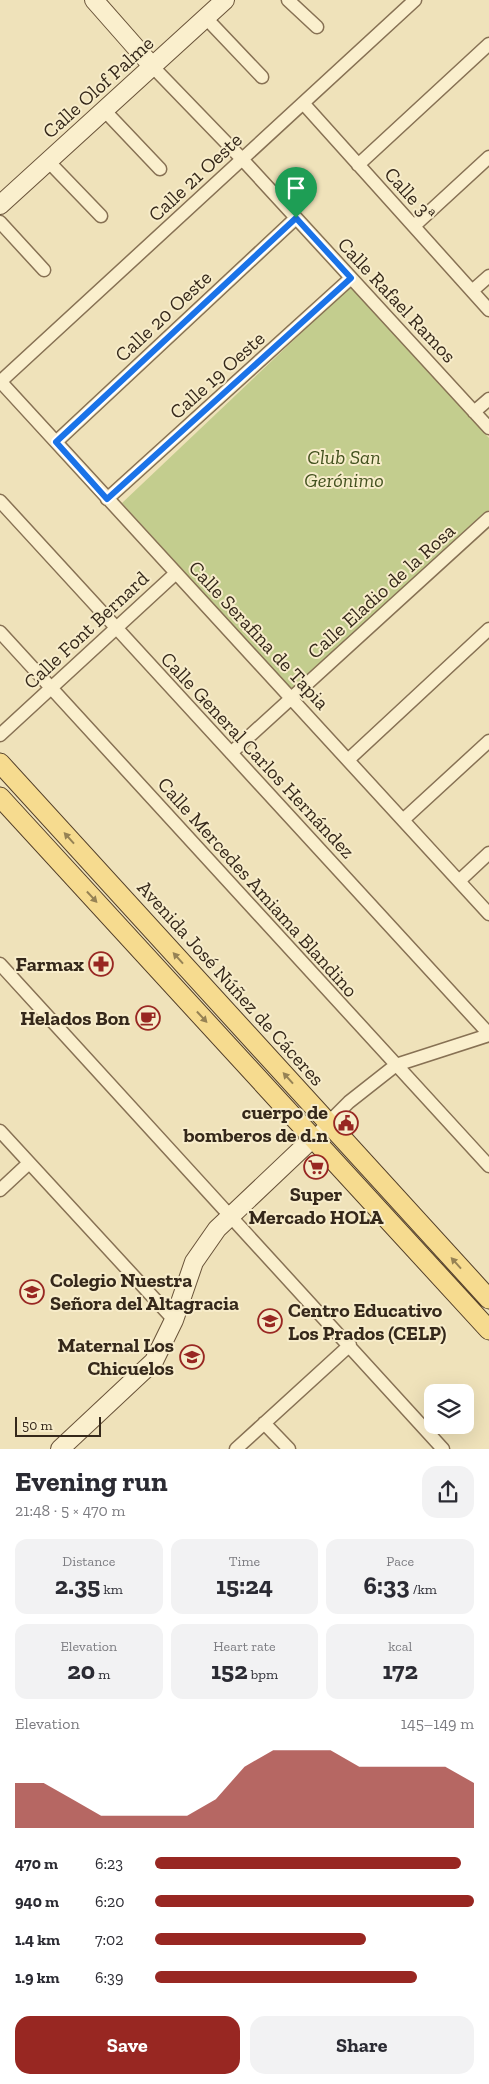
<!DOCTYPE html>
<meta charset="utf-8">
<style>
:root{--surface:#fff;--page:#f2f2f3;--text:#2b2b33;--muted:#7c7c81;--accent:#982722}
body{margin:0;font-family:"Zilla Slab",serif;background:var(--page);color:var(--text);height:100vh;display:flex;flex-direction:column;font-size:19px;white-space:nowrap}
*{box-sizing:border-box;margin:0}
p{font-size:16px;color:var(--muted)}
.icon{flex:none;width:28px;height:28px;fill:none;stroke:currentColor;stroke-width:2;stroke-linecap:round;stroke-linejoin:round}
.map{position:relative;height:1449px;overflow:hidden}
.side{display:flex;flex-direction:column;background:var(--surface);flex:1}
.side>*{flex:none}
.tools{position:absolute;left:424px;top:1384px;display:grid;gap:10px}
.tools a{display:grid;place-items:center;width:50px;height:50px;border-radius:10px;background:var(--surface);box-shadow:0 5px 20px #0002;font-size:25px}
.scale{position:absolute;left:15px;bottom:12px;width:86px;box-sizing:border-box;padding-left:5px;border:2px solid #35281a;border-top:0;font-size:14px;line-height:18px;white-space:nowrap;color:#35281a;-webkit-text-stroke:4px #f7ecca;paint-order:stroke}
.pin{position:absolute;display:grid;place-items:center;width:42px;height:42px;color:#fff;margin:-51px -21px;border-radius:50% 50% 50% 0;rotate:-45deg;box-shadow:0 0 5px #0007}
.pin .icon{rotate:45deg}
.round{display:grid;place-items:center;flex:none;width:52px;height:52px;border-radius:15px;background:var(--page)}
.overview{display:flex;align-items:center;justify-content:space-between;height:85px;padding:0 15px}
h1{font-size:28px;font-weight:800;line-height:38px}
.metrics{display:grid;grid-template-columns:repeat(3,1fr);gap:8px;height:85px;padding:5px 15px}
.metrics div{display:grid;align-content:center;border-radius:12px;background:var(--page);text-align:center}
.metrics b{font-size:25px;font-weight:800}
.metrics small{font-size:14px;font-weight:400}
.metrics p{font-size:14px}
.chart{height:140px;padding:10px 15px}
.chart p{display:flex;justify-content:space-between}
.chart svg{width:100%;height:90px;margin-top:5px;fill:var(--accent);opacity:.7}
.button{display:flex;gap:10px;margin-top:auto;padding:10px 15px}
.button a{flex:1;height:58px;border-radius:15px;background:var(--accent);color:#fff;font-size:20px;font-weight:800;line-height:58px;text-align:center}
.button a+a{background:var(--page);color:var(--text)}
ul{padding:0 15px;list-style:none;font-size:16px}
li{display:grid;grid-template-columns:80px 60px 1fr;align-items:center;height:38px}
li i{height:12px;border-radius:6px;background:var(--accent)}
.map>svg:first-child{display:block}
</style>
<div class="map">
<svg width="489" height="1449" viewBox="0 0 489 1449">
<rect width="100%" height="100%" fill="#efe2ba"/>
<path fill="#c3cd8e" d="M353 284 489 438V510L292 690 122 503Z"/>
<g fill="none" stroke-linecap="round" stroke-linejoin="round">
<g stroke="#877154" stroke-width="15">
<path id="street" d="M288 0 317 27
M205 17 262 77
M153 67 242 159 489 428
M303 103 489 310
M104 110 160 169
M48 161 101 216
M358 165 489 44
M0 222 44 270
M414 226 489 157
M472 291 489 276
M0 381 489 914
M0 382 415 0
M474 412 489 399
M56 442 296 218
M107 499 351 278
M0 501 489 1034
M0 632 489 1166
M0 735 176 573
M231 753 489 518
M348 760 489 629
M403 820 489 741
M459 881 489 853
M0 964 443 1449
M0 1131 174 1320
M313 1138 349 1102 396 1065 489 1035
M0 1190 29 1163
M264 1423 289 1449
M236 1449 350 1345"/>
</g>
<g stroke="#685238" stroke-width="20">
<path id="secondary" d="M94 0 153 67
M0 205 225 0
M60 1449 154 1361 174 1320 194 1262 217 1229 313 1138"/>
</g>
<g stroke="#533f29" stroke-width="21">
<path id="primary" d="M0 763 489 1299
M0 797 489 1330"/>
</g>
<use href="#street" stroke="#faefcd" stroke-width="12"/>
<use href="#secondary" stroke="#faefcd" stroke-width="18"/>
<use href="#primary" stroke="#f6db8f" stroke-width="19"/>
</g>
<defs><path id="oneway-solid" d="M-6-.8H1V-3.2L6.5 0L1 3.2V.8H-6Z" transform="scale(1.25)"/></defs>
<g fill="#968254">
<use href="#oneway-solid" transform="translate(69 838) rotate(-132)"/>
<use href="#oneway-solid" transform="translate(92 897) rotate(47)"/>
<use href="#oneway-solid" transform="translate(178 958) rotate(-132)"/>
<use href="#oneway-solid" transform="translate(202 1017) rotate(47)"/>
<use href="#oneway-solid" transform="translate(288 1078) rotate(-132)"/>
<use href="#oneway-solid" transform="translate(456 1263) rotate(-132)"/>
</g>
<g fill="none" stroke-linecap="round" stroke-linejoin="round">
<g stroke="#fff" stroke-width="10">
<path id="route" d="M296 218 351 278 107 499 56 442Z"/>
</g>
<use href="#route" stroke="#1a73e8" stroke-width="6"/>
</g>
<defs>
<g id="pharmacy-ring" transform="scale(1.25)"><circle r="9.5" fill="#f7ecca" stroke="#982722" stroke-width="1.5"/><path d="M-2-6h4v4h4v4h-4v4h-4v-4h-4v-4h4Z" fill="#982722"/></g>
<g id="cafe-ring" transform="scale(1.25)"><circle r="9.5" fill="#f7ecca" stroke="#982722" stroke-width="1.5"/><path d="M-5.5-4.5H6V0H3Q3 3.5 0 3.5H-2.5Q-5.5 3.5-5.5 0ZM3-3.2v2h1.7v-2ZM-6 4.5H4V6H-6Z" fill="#982722"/></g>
<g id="civic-ring" transform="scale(1.25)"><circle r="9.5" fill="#f7ecca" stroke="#982722" stroke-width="1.5"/><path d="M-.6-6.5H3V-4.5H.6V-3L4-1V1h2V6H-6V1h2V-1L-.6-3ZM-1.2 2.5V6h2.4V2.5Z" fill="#982722"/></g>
<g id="supermarket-ring" transform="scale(1.25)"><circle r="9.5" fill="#f7ecca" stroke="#982722" stroke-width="1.5"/><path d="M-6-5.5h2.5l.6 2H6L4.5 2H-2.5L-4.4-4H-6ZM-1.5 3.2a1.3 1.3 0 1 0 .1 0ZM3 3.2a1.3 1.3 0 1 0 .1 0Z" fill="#982722"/></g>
<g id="school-ring" transform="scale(1.25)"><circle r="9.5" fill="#f7ecca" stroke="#982722" stroke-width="1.5"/><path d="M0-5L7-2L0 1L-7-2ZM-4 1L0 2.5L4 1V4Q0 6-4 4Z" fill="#982722"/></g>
</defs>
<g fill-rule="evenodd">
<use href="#pharmacy-ring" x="101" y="964"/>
<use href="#cafe-ring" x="148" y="1018"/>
<use href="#civic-ring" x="346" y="1123"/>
<use href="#supermarket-ring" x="316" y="1167"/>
<use href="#school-ring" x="32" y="1292"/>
<use href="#school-ring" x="270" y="1321"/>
<use href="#school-ring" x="192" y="1357"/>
</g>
<g text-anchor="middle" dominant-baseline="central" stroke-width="4" stroke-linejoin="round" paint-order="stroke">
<g font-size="20" fill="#35281a" stroke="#f7ecca">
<text transform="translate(98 87) rotate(-42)">Calle Olof Palme</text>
<text transform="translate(195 177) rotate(-43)">Calle 21 Oeste</text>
<text transform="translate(410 194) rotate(48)">Calle 3ª</text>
<text transform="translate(397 300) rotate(47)">Calle Rafael Ramos</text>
<text transform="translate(163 316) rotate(-43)">Calle 20 Oeste</text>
<text transform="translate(217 375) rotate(-42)">Calle 19 Oeste</text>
<text transform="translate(381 591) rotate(-42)">Calle Eladio de la Rosa</text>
<text transform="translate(86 630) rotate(-43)">Calle Font Bernard</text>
<text transform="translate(259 635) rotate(47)">Calle Serafina de Tapia</text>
<text transform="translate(258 755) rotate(47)">Calle General Carlos Hernández</text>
<text transform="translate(258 887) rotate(48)">Calle Mercedes Amiama Blandino</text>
<text transform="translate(231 983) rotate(48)">Avenida José Núñez de Cáceres</text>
</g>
<g font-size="20" font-style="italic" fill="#43521f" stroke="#f7ecca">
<text x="344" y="457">Club San<tspan x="344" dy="23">Gerónimo</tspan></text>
</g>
<g font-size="20" font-weight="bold" fill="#35281a" stroke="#f7ecca" text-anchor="end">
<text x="84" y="964">Farmax</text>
<text x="130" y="1018">Helados Bon</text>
<text x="328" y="1112">cuerpo de<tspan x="328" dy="23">bomberos de d.n</tspan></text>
<text x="316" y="1194" text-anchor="middle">Super<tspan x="316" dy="23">Mercado HOLA</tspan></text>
<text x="50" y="1280" text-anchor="start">Colegio Nuestra<tspan x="50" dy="23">Señora del Altagracia</tspan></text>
<text x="288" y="1310" text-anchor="start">Centro Educativo<tspan x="288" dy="23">Los Prados (CELP)</tspan></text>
<text x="174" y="1345">Maternal Los<tspan x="174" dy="23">Chicuelos</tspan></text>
</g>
</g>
</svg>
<div class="tools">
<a><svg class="icon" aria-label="layers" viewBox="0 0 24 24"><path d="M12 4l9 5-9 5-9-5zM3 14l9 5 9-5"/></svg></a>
</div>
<div class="scale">50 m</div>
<div class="pin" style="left:296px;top:218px;background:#1e9e55"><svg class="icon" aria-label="arrive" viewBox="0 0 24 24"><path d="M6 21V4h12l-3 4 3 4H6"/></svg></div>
</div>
<section class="side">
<div class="overview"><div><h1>Evening run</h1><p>21:48 · 5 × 470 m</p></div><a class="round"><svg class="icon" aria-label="share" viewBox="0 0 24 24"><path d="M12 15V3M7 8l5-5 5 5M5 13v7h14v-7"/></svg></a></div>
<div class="metrics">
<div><p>Distance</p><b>2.35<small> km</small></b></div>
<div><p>Time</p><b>15:24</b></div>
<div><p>Pace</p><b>6:33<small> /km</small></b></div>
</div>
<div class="metrics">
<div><p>Elevation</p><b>20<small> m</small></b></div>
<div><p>Heart rate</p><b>152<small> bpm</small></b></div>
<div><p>kcal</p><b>172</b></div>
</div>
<div class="chart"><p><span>Elevation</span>145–149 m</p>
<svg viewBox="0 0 160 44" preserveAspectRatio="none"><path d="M0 44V22L10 22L20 30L30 38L40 38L50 38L60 38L70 30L80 14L90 6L100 6L110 6L120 14L130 14L140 14L150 14L160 22V44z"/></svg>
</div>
<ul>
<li><b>470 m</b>6:23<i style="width:96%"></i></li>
<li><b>940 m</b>6:20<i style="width:100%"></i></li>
<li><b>1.4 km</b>7:02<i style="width:66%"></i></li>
<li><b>1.9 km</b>6:39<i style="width:82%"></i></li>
</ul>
<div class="button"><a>Save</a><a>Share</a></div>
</section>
